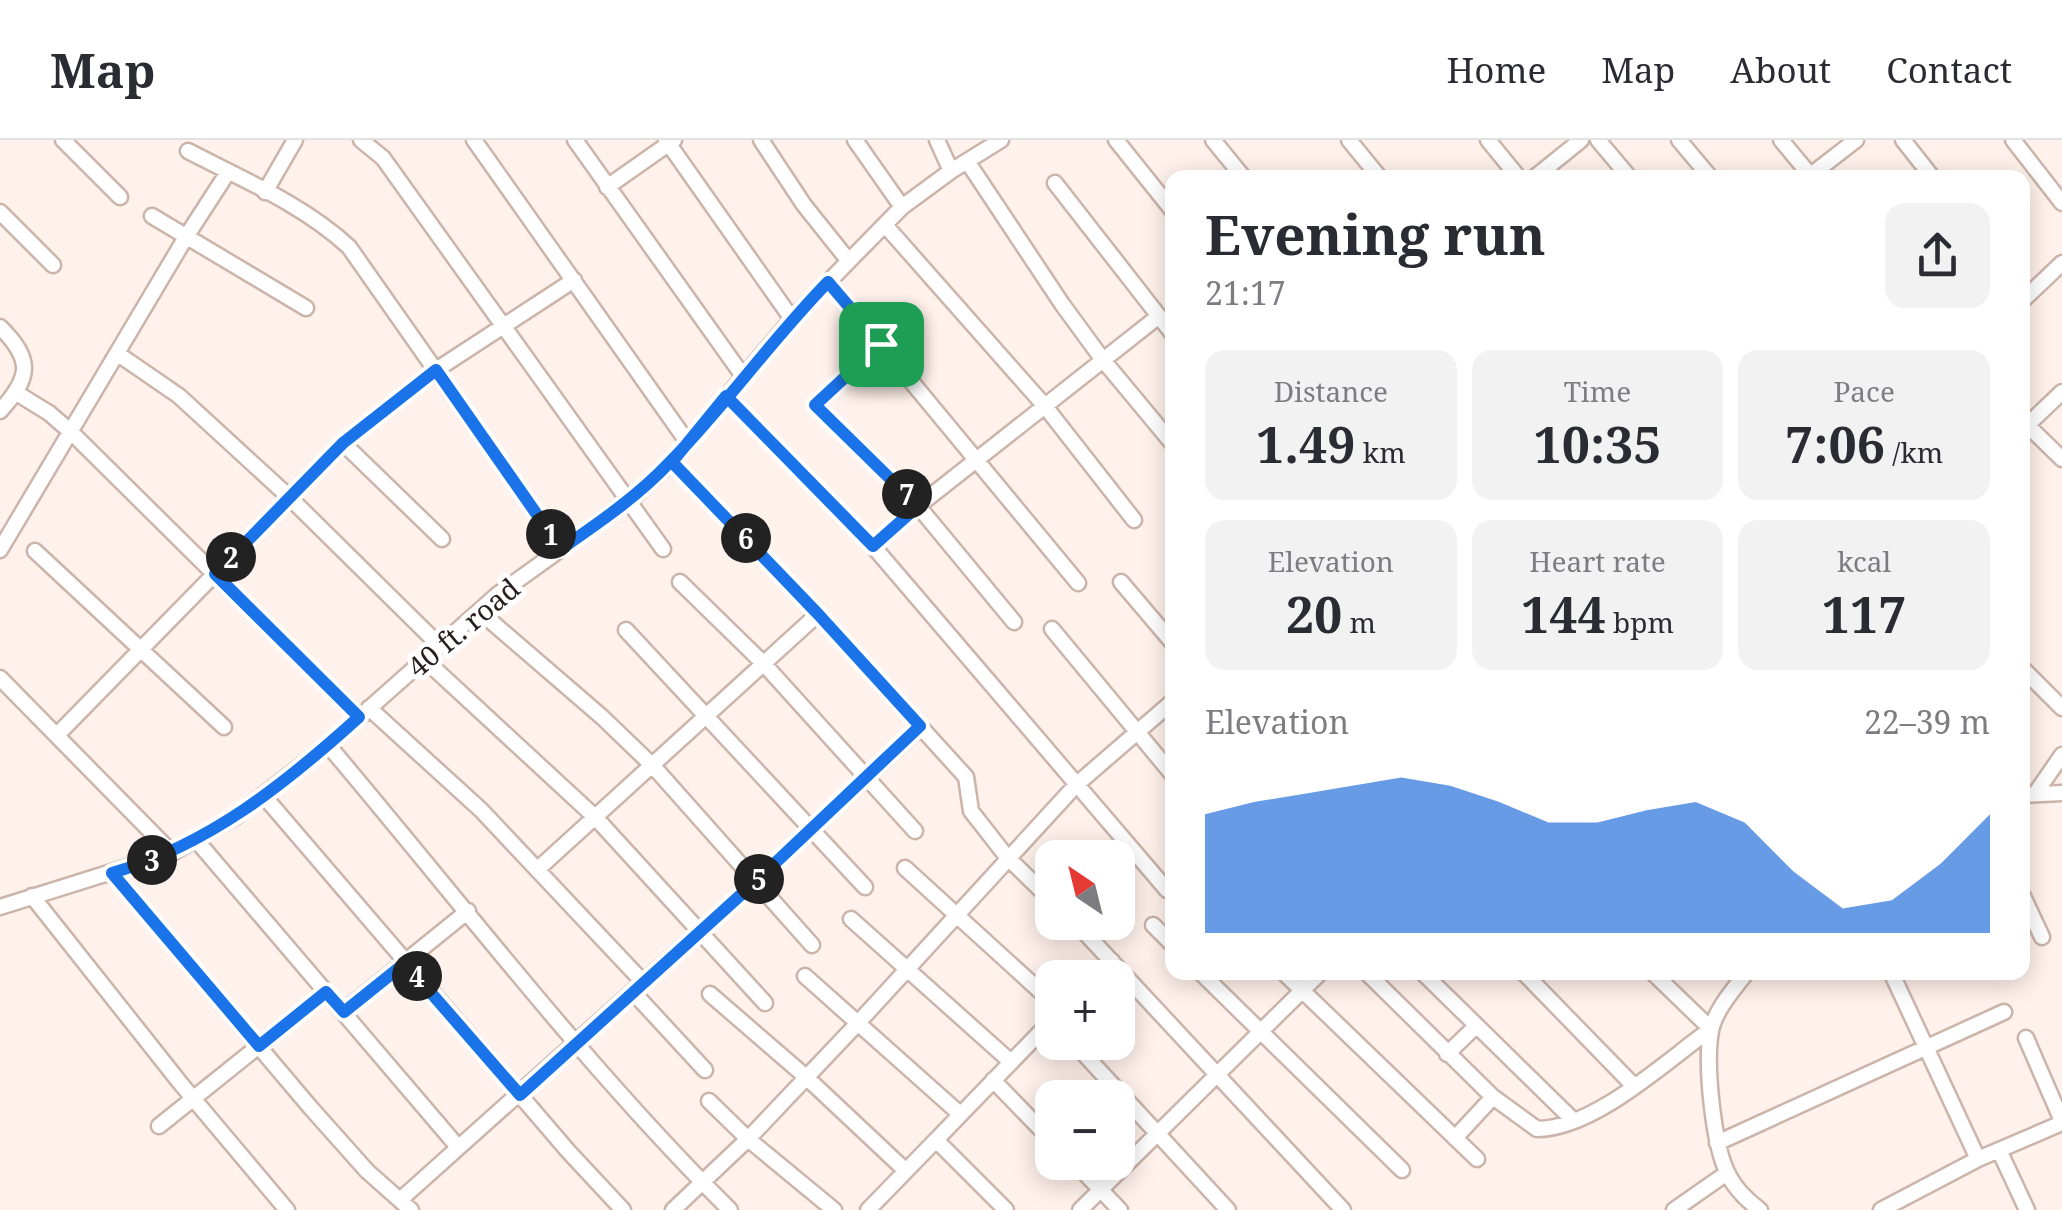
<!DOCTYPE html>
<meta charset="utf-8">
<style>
:root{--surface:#fff;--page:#f2f2f3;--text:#2b2b33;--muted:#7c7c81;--line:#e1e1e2;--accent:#2771dc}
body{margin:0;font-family:"Noto Serif",serif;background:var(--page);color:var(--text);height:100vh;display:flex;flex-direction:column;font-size:38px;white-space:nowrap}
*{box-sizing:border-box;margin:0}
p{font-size:32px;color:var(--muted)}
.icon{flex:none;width:55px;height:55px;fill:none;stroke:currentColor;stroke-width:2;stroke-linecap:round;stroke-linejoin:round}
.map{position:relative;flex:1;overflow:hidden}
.details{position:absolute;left:1165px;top:30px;width:865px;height:810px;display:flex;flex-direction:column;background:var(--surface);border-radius:20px;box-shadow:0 5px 25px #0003}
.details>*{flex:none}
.needle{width:65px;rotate:325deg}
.tools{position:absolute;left:1035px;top:700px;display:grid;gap:20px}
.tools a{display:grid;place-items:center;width:100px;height:100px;border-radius:20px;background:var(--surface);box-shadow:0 5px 25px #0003;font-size:50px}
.pin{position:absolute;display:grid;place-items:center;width:85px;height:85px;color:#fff;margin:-42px;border-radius:20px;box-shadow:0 5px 15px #0006}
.km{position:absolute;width:50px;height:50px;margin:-25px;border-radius:50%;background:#222;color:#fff;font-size:28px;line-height:50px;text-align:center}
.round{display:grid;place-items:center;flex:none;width:105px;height:105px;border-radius:20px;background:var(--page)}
.headline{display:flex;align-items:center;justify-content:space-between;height:170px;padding:0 40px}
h1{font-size:55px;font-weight:700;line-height:75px}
.stats{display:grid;grid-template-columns:repeat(3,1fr);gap:15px;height:170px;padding:10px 40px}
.stats div{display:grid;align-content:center;border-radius:20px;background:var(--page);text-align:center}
.stats b{font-size:50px;font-weight:700}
.stats small{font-size:28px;font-weight:400}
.stats p{font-size:28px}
.chart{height:280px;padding:20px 40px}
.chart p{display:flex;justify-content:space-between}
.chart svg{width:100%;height:180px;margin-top:10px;fill:var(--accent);opacity:.7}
header{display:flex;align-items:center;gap:60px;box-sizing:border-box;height:140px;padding:0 50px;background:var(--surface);border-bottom:2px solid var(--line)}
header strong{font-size:48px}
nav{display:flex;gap:55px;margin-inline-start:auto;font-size:35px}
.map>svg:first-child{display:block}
</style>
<header>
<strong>Map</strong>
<nav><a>Home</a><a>Map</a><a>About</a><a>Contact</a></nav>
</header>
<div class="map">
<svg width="2062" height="1070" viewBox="0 0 2062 1070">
<rect width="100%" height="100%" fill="#fff1eb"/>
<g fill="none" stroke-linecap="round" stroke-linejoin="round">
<g stroke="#cbb5ab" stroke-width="19">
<path id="street" d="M63 0 120 57
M361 0 383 18 663 409
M474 0 688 303
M575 0 743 236
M666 0 792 179
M761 0 804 65 848 120
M855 0 902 67
M937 0 951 31
M1116 0 1172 70
M1213 0 1244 38
M1349 0 1380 38
M1488 0 1519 38
M1598 0 1630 38
M1679 0 1711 38
M1781 0 1810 35
M1903 0 1933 38
M2013 0 2062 63
M188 11C242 39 304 65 349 107L561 409
M967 21 1062 164 1103 220 1172 303
M1534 38 1581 0
M1807 38 1856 0
M1055 43 1172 193
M607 47 674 0
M265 52 295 0
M0 72 53 125
M152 76 306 168
M885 85 1044 265 1134 380
M829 142 1078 443
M2022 161 2062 123
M0 187C33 220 31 237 0 271
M881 204 815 265 918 366 1014 482
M118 214 179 256 288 356 439 505
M15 252 49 273 72 293 359 577
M726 256 873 406 1167 750
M2027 285 2062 319
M2022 290 2062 252
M343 303 442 399
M672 322 818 474 966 637 971 671 1007 717 1052 761
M873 406 918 366 1159 176
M0 410 186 97 228 32
M35 411 224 587
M680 442 763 523 915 691
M1121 442 1172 502
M479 471 602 577 653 626 812 805
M1052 489 1172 634
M626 490 865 747
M424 519 595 677 765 863
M2022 528 2062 568
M0 538 172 713
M369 568 481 670 643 842
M58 594 343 303 436 230 574 140
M328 605C460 761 585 926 730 1070
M2035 654 2062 615
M263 655 568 1011 623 1070
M2022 655 2062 653
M197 701 458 1007
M539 728 818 474
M905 728 1052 862
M112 733 310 967 367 1031 411 1070
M2022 754 2042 797
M32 756 181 944 287 1070
M0 767 172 713 235 677 328 605 497 455 636 355 672 322 792 179 902 67 951 31 1001 0
M851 779 1011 922
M1075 782 1343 1070
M1153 785 1172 804
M1200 832 1402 1030
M1283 832 1477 1019
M1366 832 1493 957 1537 989C1594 989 1666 921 1711 889L1652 832
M1422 832 1573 980
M1523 832 1633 945
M1747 832C1734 849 1715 870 1711 891 1705 924 1713 1007 1729 1036 1736 1050 1748 1061 1760 1070
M1891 832 1978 1019
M805 836 960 974
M1095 838 1112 821
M633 852 705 930
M710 854 806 937 906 1031
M343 872 468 771
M2026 898 2062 981
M1073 902 1228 1070
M1447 914 1475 887
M993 940 1052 1001
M709 961 748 999 834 1070
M159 986 326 852
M1455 998 1493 957
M1717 1003 2004 872
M1999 1010 2027 1070
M1074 1022 1120 1070
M400 1060 755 742 920 587
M673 1070 748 999 857 884 1076 645 1172 562
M868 1070 936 1000
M1006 1070 936 1000 1052 880
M1080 1070 1321 832
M1674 1070 1727 1033
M1881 1070 1978 1019 2062 983"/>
</g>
<use href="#street" stroke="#fff" stroke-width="14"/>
</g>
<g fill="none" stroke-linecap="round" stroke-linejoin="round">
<g stroke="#fff" stroke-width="20">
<path id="route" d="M881 204 828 142C772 199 726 265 670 322 638 356 600 382 561 409L436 230 343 303 215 434 359 577C285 644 209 705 112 733L259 906 326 852 344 872 405 823 520 955 755 742 920 586 818 474 672 322 726 256 873 406 918 366 815 265 881 204"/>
</g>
<use href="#route" stroke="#1a73e8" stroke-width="12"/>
</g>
<g text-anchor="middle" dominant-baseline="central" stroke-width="10" stroke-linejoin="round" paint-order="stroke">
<g font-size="28" fill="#271f1c" stroke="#fff">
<text transform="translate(463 487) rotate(-40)">40 ft. road</text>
</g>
</g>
</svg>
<div class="tools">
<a><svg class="needle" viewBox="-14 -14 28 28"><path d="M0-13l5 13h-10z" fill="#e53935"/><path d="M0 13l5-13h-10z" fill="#7c7c81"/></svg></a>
<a>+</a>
<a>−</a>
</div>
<div class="pin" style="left:881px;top:204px;background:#1e9e55"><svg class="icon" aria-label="arrive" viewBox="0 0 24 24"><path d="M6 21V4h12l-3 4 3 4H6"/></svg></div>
<b class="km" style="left:551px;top:394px">1</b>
<b class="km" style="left:231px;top:417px">2</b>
<b class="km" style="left:152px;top:720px">3</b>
<b class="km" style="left:417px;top:836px">4</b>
<b class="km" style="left:759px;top:739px">5</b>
<b class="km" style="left:746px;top:398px">6</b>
<b class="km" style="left:907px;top:354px">7</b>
<section class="details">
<div class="headline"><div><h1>Evening run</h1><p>21:17</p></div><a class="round"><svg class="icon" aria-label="share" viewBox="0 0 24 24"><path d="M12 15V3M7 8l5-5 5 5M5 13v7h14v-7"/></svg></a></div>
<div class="stats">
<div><p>Distance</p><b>1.49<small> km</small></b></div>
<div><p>Time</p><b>10:35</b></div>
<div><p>Pace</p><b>7:06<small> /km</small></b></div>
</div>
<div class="stats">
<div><p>Elevation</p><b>20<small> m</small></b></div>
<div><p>Heart rate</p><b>144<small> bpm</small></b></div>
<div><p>kcal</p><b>117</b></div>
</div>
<div class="chart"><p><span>Elevation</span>22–39 m</p>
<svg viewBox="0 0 160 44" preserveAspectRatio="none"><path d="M0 44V15L10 12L20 10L30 8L40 6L50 8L60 12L70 17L80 17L90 14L100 12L110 17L120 29L130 38L140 36L150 27L160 15V44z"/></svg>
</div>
</section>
</div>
